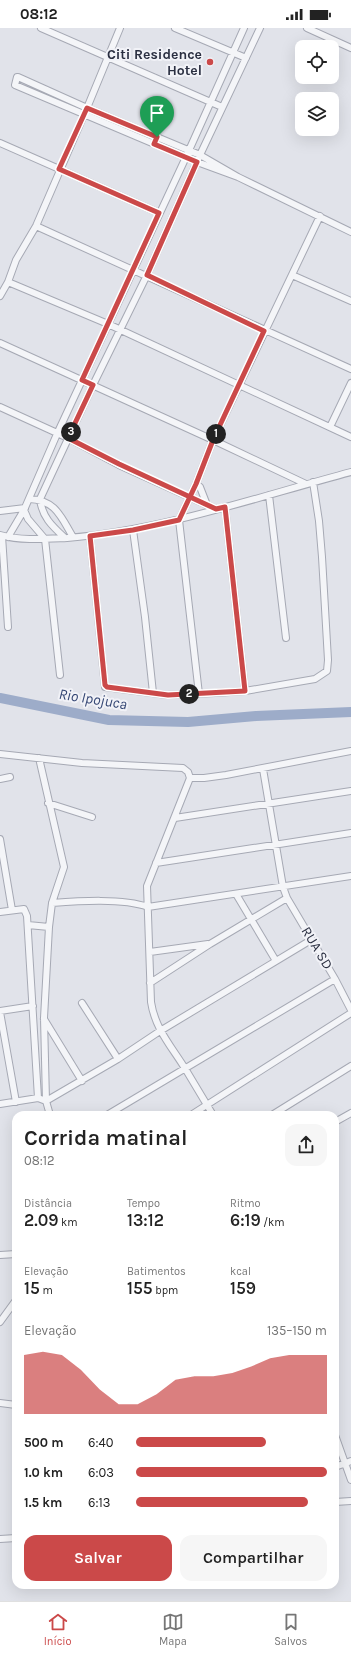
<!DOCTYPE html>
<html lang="pt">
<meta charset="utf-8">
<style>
:root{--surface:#fff;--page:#f6f6f6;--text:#222;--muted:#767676;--line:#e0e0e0;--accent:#cb4949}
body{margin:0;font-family:Karla,sans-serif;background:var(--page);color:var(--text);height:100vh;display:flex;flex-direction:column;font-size:15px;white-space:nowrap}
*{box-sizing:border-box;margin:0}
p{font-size:13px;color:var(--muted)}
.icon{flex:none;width:22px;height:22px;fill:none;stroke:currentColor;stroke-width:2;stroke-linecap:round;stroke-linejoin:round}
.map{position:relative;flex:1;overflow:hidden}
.panel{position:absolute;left:12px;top:1083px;width:327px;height:478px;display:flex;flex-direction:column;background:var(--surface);border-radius:12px;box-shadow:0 4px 16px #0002}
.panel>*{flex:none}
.controls{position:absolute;left:295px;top:12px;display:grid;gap:8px}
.controls a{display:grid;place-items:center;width:44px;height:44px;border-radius:8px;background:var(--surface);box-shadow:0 4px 16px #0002;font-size:20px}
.pin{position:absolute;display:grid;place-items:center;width:34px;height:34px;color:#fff;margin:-41px -17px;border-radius:50% 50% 50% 0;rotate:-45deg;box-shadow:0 0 4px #0007}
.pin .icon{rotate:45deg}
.km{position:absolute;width:20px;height:20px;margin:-10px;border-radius:50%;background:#222;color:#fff;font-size:11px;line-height:20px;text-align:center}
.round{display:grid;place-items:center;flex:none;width:42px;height:42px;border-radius:12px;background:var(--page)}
.headline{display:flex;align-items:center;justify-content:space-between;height:68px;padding:0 12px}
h1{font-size:22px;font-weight:600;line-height:30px}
.metrics{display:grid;grid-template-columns:repeat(3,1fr);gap:6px;height:68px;padding:4px 12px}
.metrics div{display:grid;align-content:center}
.metrics b{font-size:17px;font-weight:600}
.metrics small{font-size:11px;font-weight:400}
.metrics p{font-size:11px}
.chart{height:112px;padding:8px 12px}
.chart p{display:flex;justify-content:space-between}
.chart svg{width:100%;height:72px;margin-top:4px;fill:var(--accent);opacity:.7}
.primary-button{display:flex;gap:8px;margin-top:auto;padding:8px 12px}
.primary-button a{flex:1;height:46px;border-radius:12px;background:var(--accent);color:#fff;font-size:16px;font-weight:600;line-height:46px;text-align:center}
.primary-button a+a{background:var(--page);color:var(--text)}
ul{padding:0 12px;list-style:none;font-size:13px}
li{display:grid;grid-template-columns:64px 48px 1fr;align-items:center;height:30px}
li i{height:10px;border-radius:5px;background:var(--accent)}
.status{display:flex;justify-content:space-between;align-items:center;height:28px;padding:0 20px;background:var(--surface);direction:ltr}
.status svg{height:11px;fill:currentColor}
.dock{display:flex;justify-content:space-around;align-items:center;height:56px;border-top:1px solid var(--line);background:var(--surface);font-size:11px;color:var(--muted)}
.dock a{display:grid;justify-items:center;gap:2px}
.dock .current{color:var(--accent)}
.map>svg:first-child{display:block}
</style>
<div class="status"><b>08:12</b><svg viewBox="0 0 49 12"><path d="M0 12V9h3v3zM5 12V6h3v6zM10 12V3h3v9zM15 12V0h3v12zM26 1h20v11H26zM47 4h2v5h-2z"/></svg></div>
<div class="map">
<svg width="351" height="1573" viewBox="0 0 351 1573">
<rect width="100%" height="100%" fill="#e1e3ea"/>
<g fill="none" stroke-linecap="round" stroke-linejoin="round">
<path stroke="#9dacc9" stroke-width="10" d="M0 670 109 692 188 694 256 688 351 684"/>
<g stroke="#a6a9b4" stroke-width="8">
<path id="minor" d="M41 0 222 79
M175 0 246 30
M307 0 351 20
M0 115 159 185
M238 149 197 134 15 57 17 49H18L87 80 200 127 238 149 351 204
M36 198 351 341
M292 247 351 273
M8 254 108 296 351 409
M0 268 8 254 16 232 36 198 87 80 120 0
M0 315 213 412 306 456
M0 379 68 410 119 437 216 481
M330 399 351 355
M196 456 200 459 207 477
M269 467 286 610
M29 471C56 472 61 489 73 509
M225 479 245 663
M0 483 25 480
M133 502 145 589 153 665
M0 507C21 513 45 511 67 510 164 502 257 469 351 444
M2 508 8 599
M90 508 105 659 167 667 215 665 245 663 315 651 327 643 328 632 322 529 319 493 313 454
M8 509 24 482
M65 510C52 498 42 489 40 471L93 357 147 247 200 127 260 0
M60 647 45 511 28 491 24 482 57 406 186 129 244 0
M199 666 179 492 196 456 213 412 320 188
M0 726 82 735 183 740 188 744 190 750
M39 730 64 839 52 875 49 899 44 990 46 1073 118 1031 160 1003 311 912
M263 741 283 859 287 870 335 951 351 982
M190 750 147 858 151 974C155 1001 172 1019 186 1042 195 1057 204 1072 213 1087
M190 750H204L226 747 351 723
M0 751 10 749
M48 775 92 789
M175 790 351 763
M0 811 12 882
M156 835 351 805
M236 866 276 933
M52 875C79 873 123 870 148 879L351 848
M0 884 24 881 27 888 38 1070
M28 897 49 899
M150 924 208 916
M150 955 210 916 287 870
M82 975 118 1031
M0 983 33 978
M0 984 16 1074
M44 991 82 1053
M0 1076 38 1070 46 1073 50 1087
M107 1087 335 951
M191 1087 351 985
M272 1087 351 1038
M335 1094 351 1085
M0 1227 16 1226
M0 1294 16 1272
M0 1375 16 1377
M335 1407 351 1452
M335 1439 351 1433
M335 1474 351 1473
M0 1511 16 1510"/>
</g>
<use href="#minor" stroke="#f4f5f8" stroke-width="6"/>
</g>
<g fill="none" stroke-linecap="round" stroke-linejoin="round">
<g stroke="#fff" stroke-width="8">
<path id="route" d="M157 109 154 116 197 134 147 247 264 303 213 412 196 456 179 492 133 502 90 508 105 657 107 659 168 667 245 663 225 479 216 481 119 436 68 410 93 357 82 352 159 185 59 141 87 80 157 109"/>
</g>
<use href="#route" stroke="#cb4949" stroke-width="5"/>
</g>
<circle fill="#cb4949" stroke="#f1f2f7" stroke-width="1.5" cx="210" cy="34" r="4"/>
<g text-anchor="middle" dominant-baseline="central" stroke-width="4" stroke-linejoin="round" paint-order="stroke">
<g font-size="14" font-weight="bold" fill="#2a2f41" stroke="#f1f2f7" text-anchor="end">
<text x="202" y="26">Citi Residence<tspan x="202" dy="16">Hotel</tspan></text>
</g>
<g font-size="14" fill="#2a2f41" stroke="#f1f2f7">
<text transform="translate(317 920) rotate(59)">RUA SD</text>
</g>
<g font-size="15" font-style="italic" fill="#354774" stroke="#f1f2f7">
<text transform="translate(93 671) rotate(9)">Rio Ipojuca</text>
</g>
</g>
</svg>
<div class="controls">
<a><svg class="icon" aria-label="locate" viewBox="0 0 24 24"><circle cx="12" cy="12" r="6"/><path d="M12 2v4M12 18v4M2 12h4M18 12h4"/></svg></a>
<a><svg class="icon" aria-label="layers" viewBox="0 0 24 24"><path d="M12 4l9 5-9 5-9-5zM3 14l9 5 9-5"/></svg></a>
</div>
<div class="pin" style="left:157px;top:109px;background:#1e9e55"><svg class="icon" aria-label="arrive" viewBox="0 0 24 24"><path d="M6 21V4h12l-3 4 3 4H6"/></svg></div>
<b class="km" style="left:216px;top:406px">1</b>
<b class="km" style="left:189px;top:666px">2</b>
<b class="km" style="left:71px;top:404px">3</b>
<section class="panel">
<div class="headline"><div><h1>Corrida matinal</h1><p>08:12</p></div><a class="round"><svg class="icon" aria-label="share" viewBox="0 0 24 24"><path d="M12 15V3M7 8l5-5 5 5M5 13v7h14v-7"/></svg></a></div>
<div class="metrics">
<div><p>Distância</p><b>2.09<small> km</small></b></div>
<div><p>Tempo</p><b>13:12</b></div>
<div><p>Ritmo</p><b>6:19<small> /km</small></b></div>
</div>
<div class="metrics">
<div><p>Elevação</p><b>15<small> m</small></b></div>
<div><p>Batimentos</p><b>155<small> bpm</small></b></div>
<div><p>kcal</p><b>159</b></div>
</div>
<div class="chart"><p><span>Elevação</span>135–150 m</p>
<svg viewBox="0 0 160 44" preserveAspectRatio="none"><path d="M0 44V8L10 6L20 8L30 17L40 29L50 38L60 38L70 32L80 23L90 21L100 21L110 19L120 15L130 10L140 8L150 8L160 8V44z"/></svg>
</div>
<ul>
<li><b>500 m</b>6:40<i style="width:68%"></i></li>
<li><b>1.0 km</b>6:03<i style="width:100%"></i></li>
<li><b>1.5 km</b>6:13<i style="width:90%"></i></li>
</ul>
<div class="primary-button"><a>Salvar</a><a>Compartilhar</a></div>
</section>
</div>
<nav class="dock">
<a class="current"><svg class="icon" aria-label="home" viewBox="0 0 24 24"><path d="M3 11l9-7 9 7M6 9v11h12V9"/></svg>Início</a>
<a><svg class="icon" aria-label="map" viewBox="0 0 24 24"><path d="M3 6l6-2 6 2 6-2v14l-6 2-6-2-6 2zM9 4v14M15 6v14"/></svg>Mapa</a>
<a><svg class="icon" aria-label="saved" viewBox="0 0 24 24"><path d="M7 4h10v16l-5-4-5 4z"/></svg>Salvos</a>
</nav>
